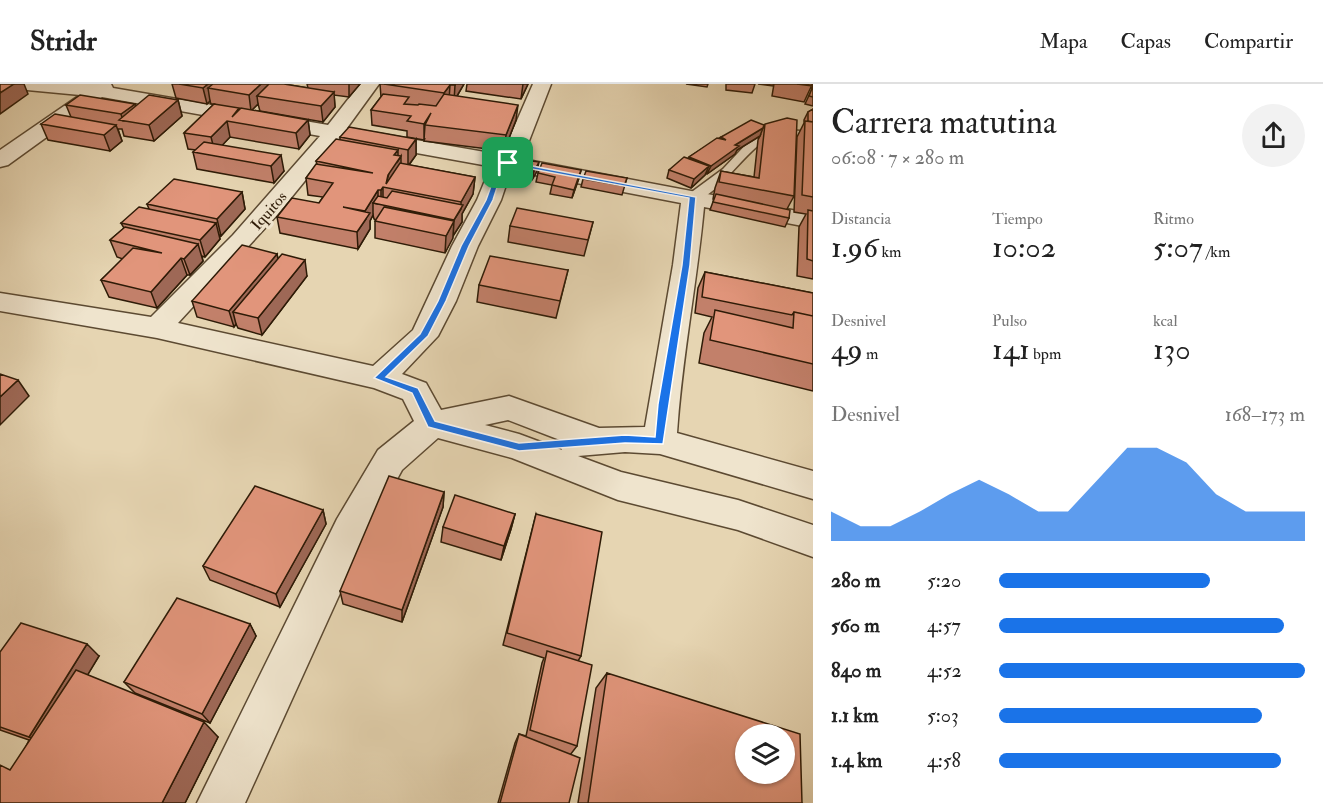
<!DOCTYPE html>
<html lang="es">
<meta charset="utf-8">
<style>
:root{--surface:#fff;--page:#f2f2f2;--text:#222;--muted:#767676;--line:#e0e0e0;--accent:#1a73e8}
body{margin:0;font-family:"IM FELL Double Pica",serif;background:var(--page);color:var(--text);height:100vh;display:flex;flex-direction:column;font-size:22px;white-space:nowrap}
*{box-sizing:border-box;margin:0}
p{font-size:20px;color:var(--muted)}
.icon{flex:none;width:33px;height:33px;fill:none;stroke:currentColor;stroke-width:2;stroke-linecap:round;stroke-linejoin:round}
.map{position:relative;flex:1;overflow:hidden}
.sheet{display:flex;flex-direction:column;background:var(--surface);width:510px}
.sheet>*{flex:none}
.tools{position:absolute;left:735px;top:640px;display:grid;gap:12px}
.tools a{display:grid;place-items:center;width:60px;height:60px;border-radius:50%;background:var(--surface);box-shadow:0 2px 4px #0004;font-size:30px}
.pin{position:absolute;display:grid;place-items:center;width:51px;height:51px;color:#fff;margin:-26px;border-radius:12px;box-shadow:0 3px 9px #0006}
.round{display:grid;place-items:center;flex:none;width:63px;height:63px;border-radius:32px;background:var(--page)}
.summary{display:flex;align-items:center;justify-content:space-between;height:102px;padding:0 18px}
h1{font-size:33px;font-weight:600;line-height:45px}
.figures{display:grid;grid-template-columns:repeat(3,1fr);gap:9px;height:102px;padding:6px 18px}
.figures div{display:grid;align-content:center}
.figures b{font-size:30px;font-weight:600}
.figures small{font-size:16px;font-weight:400}
.figures p{font-size:16px}
.chart{height:168px;padding:12px 18px}
.chart p{display:flex;justify-content:space-between}
.chart svg{width:100%;height:108px;margin-top:6px;fill:var(--accent);opacity:.7}
ul{padding:0 18px;list-style:none;font-size:20px}
li{display:grid;grid-template-columns:96px 72px 1fr;align-items:center;height:45px}
li i{height:15px;border-radius:8px;background:var(--accent)}
header{display:flex;align-items:center;gap:36px;box-sizing:border-box;height:84px;padding:0 30px;background:var(--surface);border-bottom:2px solid var(--line)}
header strong{font-size:28px}
nav{display:flex;gap:33px;margin-inline-start:auto;font-size:21px}
main{display:flex;flex:1;min-height:0}
.map>svg:first-child{display:block}
</style>
<header>
<strong>Stridr</strong>
<nav><a>Mapa</a><a>Capas</a><a>Compartir</a></nav>
</header>
<main>
<div class="map">
<svg width="813" height="719" viewBox="0 0 813 719">
<rect width="100%" height="100%" fill="#e6d5b2"/>
<filter id="stains"><feTurbulence type="fractalNoise" baseFrequency=".00333" numOctaves="4"/><feColorMatrix values="0 0 0 0 .2 0 0 0 0 .09 0 0 0 0 .02 0 0 0 .5 -.17"/></filter>
<radialGradient id="worn" r=".72"><stop offset=".6" stop-color="#630" stop-opacity="0"/><stop offset="1" stop-color="#630" stop-opacity=".3"/></radialGradient>
<g fill="none" stroke-linecap="round" stroke-linejoin="round">
<g stroke="#5c4a32" stroke-width="3">
<path id="lane" d="M775 45 813 48V54C802 53 787 50 776 52 750 55 715 122 689 116L687 113 689 110 723 85 751 55Z"/>
</g>
<g stroke="#5c4a32" stroke-width="3">
<path id="street" d="M18 0H111L113 4 328 41 360 0H379L347 44 502 71 533 0H551L522 75 813 130V144L704 123C697 199 682 273 677 349L813 387V415L660 370 625 368 578 372 621 388 738 416 813 441V473L738 446 618 416 512 374 438 354 402 386 365 454 245 719H197L337 435 378 366 414 337 403 315 374 304 157 254 0 227V209L151 233 233 151 320 52 102 13 8 81 0 83V66L80 11 27 6 20 4ZM339 55 494 83 486 94 477 116 452 162 413 246 373 282 178 239 277 131ZM514 87 681 119 673 181 645 343 599 344 509 312 441 326 426 299 402 290 438 252 456 217 478 162 501 116 508 95ZM508 336 560 356 559 359 562 366 519 350 485 341Z"/>
</g>
<use href="#lane" fill="#efe4cd" fill-rule="evenodd"/>
<use href="#street" fill="#efe4cd" fill-rule="evenodd"/>
</g>
<path fill="#c2806a" stroke="#2e1b07" stroke-width="1.5" d="M172 0H284L308 4 307 0H360L349 13 334 11 335 23 323 38 260 27 258 20 252 26 308 36 310 51 299 65 230 53 222 61 284 87 274 99 197 85 193 68 196 66 188 65 184 49 214 20H211L210 17 207 20 176 14Z
M380 0H464L457 12 516 36 504 67 424 57 425 54 424 56 407 53V47L372 41 371 26 381 13Z
M467 0H528L521 15 466 7Z
M686 0H708L707 3Z
M726 0H755L752 9 726 6Z
M758 0H813V22L805 20 812 5 811 3 804 18 772 12 774 0 773 2Z
M178 16 182 32 154 57 124 52 122 45H118L122 57 110 67 48 56 41 40 71 33 66 21 136 22Z
M813 25V195L797 192 799 143 806 130 794 128 797 53 804 39V36L808 28Z
M764 41 794 112 787 125 789 134 785 143 710 126 714 115H713L715 104 721 87 754 93 758 56 760 52 737 66 735 70 707 90H706L691 104 667 94 669 86 689 75V73L721 53Z
M340 53 416 55V71L409 81 475 93 473 110 462 130V138L453 152 445 169 375 154V137L376 136 374 135 373 131 370 137V145L358 165 280 149 277 133 319 119 323 113 308 111 306 94 317 80 316 77 340 55Z
M521 85 537 87 532 96 519 93Z
M581 86 579 94 572 114 550 110 552 101 536 98 538 89Z
M627 94 622 111 581 103 583 95Z
M242 108 245 125 221 152 219 151 220 155 205 173 202 172 203 177 190 191H187L157 224 109 213 101 196 123 175 117 173 110 156 124 144 121 139 149 125 147 120Z
M593 138 584 172 508 158 510 142Z
M277 170 278 175 307 192 262 251 238 244 236 240 234 243 197 233 192 217Z
M568 186 556 234 477 218 479 201Z
M705 188 813 209V307L699 279 704 249 712 233 695 229 698 204Z
M444 408 443 423 402 538 343 520 340 507Z
M323 426 326 440 280 523 210 496 203 482Z
M515 430 511 445 501 476 441 458 443 443Z
M536 430 581 572 578 577 577 662 570 671 569 719H498L515 659 519 650 526 652 542 579 544 574 503 561Z
M250 540 256 552 210 639 135 609 124 598Z
M0 568 99 572 87 591 218 653 185 719H0L29 656 0 646Z
M607 589 802 719H578L596 604Z"/>
<path fill="#9e6856" stroke="#2e1b07" stroke-width="1.5" d="M14 0H24L28 10 0 30V1Z
M208 0H230L208 4 210 17 207 20 203 4Z
M261 0H276L257 12 258 20 251 27 249 11Z
M349 0H360L349 13Z
M455 0H464L454 17 455 1Z
M523 0H528L521 15Z
M450 1 449 16 443 24 444 9Z
M334 8 335 23 323 38 321 22Z
M178 16 182 32 154 57 149 41Z
M135 20 140 35 123 37 121 30Z
M518 21 516 36 504 67 506 51Z
M431 29 425 41 424 56V40Z
M308 36 310 51 299 65 296 49Z
M227 37 230 53 215 69 211 53Z
M116 41 122 57 110 67 104 51Z
M763 44 760 52 737 66 735 70 707 90 711 82 735 61Z
M416 55V71L408 82V66Z
M398 66V77L401 72V88L386 100 394 71Z
M281 71 284 87 274 99 271 82Z
M539 78 537 87 532 96 534 87Z
M709 82 705 91 691 104 694 95Z
M581 86 579 94 572 114 574 106Z
M475 93 473 110 462 130V138L453 152 454 136 461 125V118Z
M383 103V119L381 120V106Z
M378 106V120L373 119V131L370 137V145L358 165 357 148 366 135 365 127Z
M242 108 245 125 221 152 217 135Z
M454 137 453 154 445 169 446 152Z
M216 139 220 155 205 173 200 156Z
M198 160 203 177 190 191 184 175Z
M277 170 280 186 233 228 236 240 234 243 229 227Z
M181 174 187 191 157 224 151 208Z
M305 176 307 192 262 251 258 234Z
M18 296 29 312 0 341V313Z
M444 408 443 423 402 538V526Z
M323 426 326 440 280 523 276 510Z
M515 430 511 445 501 476 504 462Z
M250 540 256 552 210 639 202 630Z
M87 560 99 572 45 662 29 653Z
M204 638 218 653 185 719H162Z"/>
<path fill="#e1957b" stroke="#2e1b07" stroke-width="1.5" fill-rule="evenodd" d="M0 0H14L0 9Z
M179 0H208L203 4Z
M213 0H261L249 11 208 4Z
M269 0H284L334 8 321 22 257 12Z
M384 0H455V1H450L444 9Z
M797 0H812V2Z
M813 2V13L809 12Z
M383 10 409 13 404 20 418 21 419 20 436 22 444 10 518 21 506 51 425 41 431 29 424 40 407 37 411 32 371 26Z
M80 11 135 20 121 30 66 21Z
M149 11 178 16 149 41 119 36Z
M214 20 239 24 232 33 241 24 308 36 296 49 227 37 211 53 184 49Z
M813 25V38L808 37V28Z
M55 30 116 41 104 51 41 40Z
M787 34 797 36 794 112 719 98 721 87 759 94 765 40Z
M751 36 764 41 763 44 735 61 739 62 711 82 689 73 717 54 726 56 721 53Z
M805 37 813 38V113L802 111Z
M349 43 416 55 408 66 340 53Z
M336 55 398 66 394 71 401 72 388 91 386 100 400 79 475 93 461 118 383 103 381 106H378L365 127 343 123 370 129 357 148 277 133 292 114 319 119 333 99 306 94 316 80 373 89 316 77Z
M204 58 281 71 271 82 193 68Z
M684 73 709 82 694 95 669 86Z
M525 76 539 78 534 87 521 85Z
M542 79 581 86 574 106 552 101 555 93 538 89Z
M586 87 627 94 624 102 583 95Z
M174 95 242 108 217 135 147 120Z
M392 107 463 121 454 136 373 119 378 112 387 114Z
M716 110 790 126 789 134 713 118Z
M139 123 216 139 200 156 121 139Z
M384 123 454 137 446 152 375 137Z
M517 124 593 138 588 156 510 142Z
M808 126 813 127V177L807 175Z
M125 143 198 160 184 175 181 174 151 208 101 196 133 164 162 169 110 156Z
M242 161 277 170 229 227 192 217Z
M282 170 305 176 258 234 233 228Z
M490 172 568 186 560 217 479 201Z
M705 188 813 209V232L794 228 792 231 702 213Z
M715 226 793 244 794 228 813 232V280L710 256Z
M0 290 18 296 0 313Z
M389 392 444 408 402 526 340 507Z
M255 402 323 426 276 510 203 482Z
M455 411 515 430 504 462 443 443Z
M536 430 602 448 581 572 507 549Z
M177 514 250 540 202 630 124 598Z
M21 539 87 560 29 653 0 643V568Z
M547 567 592 581 577 662 530 646Z
M76 586 204 638 162 719H0V681L10 686Z
M607 589 800 650 802 719H588ZM746 651H784V690H746Z
M519 650 580 674 569 719H500Z"/>
<path fill="#1a73e8" stroke="#fff" stroke-width="1.5" fill-rule="evenodd" d="M506 77 696 113 690 181 663 360 625 359 519 367 428 343 412 309 374 294 420 250 438 217 461 162 486 116 494 94ZM510 81 689 114 682 181 658 320 655 353 625 351 519 359 435 337 418 304 386 293 428 252 446 217 469 162 493 116 500 94Z"/>
<g text-anchor="middle" dominant-baseline="central" stroke-width="6" stroke-linejoin="round" paint-order="stroke">
<g font-size="16" fill="#2e1b07" stroke="#efe4cd">
<text transform="translate(269 127) rotate(-49)">Iquitos</text>
</g>
</g>
<rect width="100%" height="100%" filter="url(#stains)"/>
<rect width="100%" height="100%" fill="url(#worn)"/>
</svg>
<div class="tools">
<a><svg class="icon" aria-label="layers" viewBox="0 0 24 24"><path d="M12 4l9 5-9 5-9-5zM3 14l9 5 9-5"/></svg></a>
</div>
<div class="pin" style="left:508px;top:79px;background:#1e9e55"><svg class="icon" aria-label="arrive" viewBox="0 0 24 24"><path d="M6 21V4h12l-3 4 3 4H6"/></svg></div>
</div>
<section class="sheet">
<div class="summary"><div><h1>Carrera matutina</h1><p>06:08 · 7 × 280 m</p></div><a class="round"><svg class="icon" aria-label="share" viewBox="0 0 24 24"><path d="M12 15V3M7 8l5-5 5 5M5 13v7h14v-7"/></svg></a></div>
<div class="figures">
<div><p>Distancia</p><b>1.96<small> km</small></b></div>
<div><p>Tiempo</p><b>10:02</b></div>
<div><p>Ritmo</p><b>5:07<small> /km</small></b></div>
</div>
<div class="figures">
<div><p>Desnivel</p><b>49<small> m</small></b></div>
<div><p>Pulso</p><b>141<small> bpm</small></b></div>
<div><p>kcal</p><b>130</b></div>
</div>
<div class="chart"><p><span>Desnivel</span>168–173 m</p>
<svg viewBox="0 0 160 44" preserveAspectRatio="none"><path d="M0 44V32L10 38L20 38L30 32L40 25L50 19L60 25L70 32L80 32L90 19L100 6L110 6L120 12L130 25L140 32L150 32L160 32V44z"/></svg>
</div>
<ul>
<li><b>280 m</b>5:20<i style="width:69%"></i></li>
<li><b>560 m</b>4:57<i style="width:93%"></i></li>
<li><b>840 m</b>4:52<i style="width:100%"></i></li>
<li><b>1.1 km</b>5:03<i style="width:86%"></i></li>
<li><b>1.4 km</b>4:58<i style="width:92%"></i></li>
</ul>
</section>
</main>
